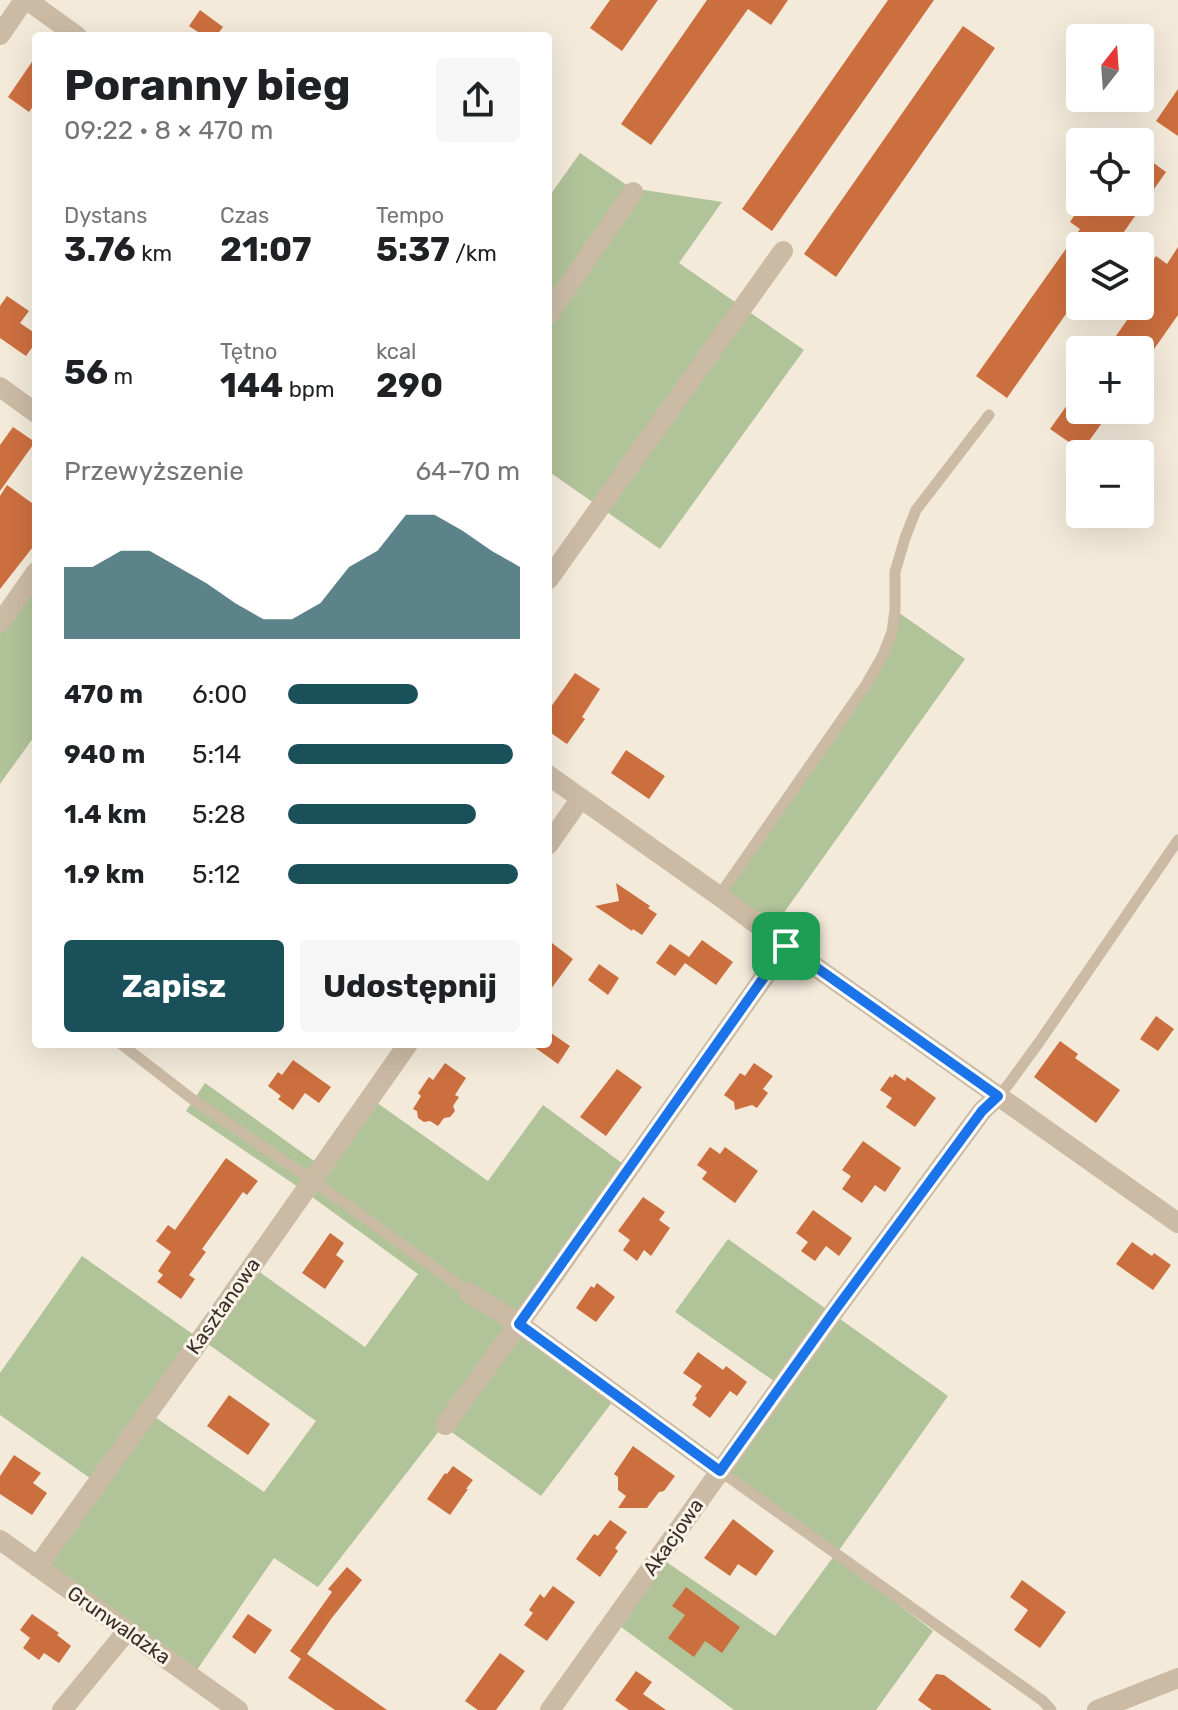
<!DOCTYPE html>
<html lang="pl">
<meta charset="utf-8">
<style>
:root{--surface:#fff;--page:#f6f6f6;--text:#202124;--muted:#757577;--accent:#1a505a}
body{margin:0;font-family:Rubik,sans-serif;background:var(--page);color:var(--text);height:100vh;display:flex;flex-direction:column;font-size:30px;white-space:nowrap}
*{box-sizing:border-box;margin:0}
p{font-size:26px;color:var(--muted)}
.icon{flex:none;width:44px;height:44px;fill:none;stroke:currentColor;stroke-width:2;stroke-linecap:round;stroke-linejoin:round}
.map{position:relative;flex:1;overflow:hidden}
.panel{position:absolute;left:32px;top:32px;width:520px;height:1016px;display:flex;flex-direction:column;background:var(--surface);border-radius:8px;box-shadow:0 8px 32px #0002}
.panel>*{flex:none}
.needle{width:52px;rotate:17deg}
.controls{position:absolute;left:1066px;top:24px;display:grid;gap:16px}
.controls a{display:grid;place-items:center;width:88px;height:88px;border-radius:8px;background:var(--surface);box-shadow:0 8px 32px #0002;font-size:40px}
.pin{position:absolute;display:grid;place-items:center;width:68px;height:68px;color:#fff;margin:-34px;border-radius:16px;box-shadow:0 4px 12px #0006}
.round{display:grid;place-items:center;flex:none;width:84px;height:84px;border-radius:8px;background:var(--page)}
.headline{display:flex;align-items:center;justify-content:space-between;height:136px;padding:0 32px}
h1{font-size:44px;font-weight:700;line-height:60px}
.metrics{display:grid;grid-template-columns:repeat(3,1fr);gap:12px;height:136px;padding:8px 32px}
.metrics div{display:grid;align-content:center}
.metrics b{font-size:34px;font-weight:700}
.metrics small{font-size:22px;font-weight:400}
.metrics p{font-size:22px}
.chart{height:224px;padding:16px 32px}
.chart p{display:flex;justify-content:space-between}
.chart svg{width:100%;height:144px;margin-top:8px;fill:var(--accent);opacity:.7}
.action{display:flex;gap:16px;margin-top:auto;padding:16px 32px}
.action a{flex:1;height:92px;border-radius:8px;background:var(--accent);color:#fff;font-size:32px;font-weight:700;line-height:92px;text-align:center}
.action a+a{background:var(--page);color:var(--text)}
ul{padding:0 32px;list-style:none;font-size:26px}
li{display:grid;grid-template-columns:128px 96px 1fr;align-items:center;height:60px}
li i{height:20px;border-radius:10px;background:var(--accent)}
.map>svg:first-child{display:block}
</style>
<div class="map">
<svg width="1178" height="1710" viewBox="0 0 1178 1710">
<rect width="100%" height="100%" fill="#f3eada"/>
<path fill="#b1c399" d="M580 153 631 188 722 202 679 263 804 350 660 549 548 471V198Z
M36 572V734L0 784V623Z
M895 610 965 659 778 921 719 896 866 685Z
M205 1083 321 1166 370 1098 488 1181 543 1105 630 1169 520 1324 616 1397 541 1496 443 1426 318 1587 274 1558 192 1677 37 1567 97 1483 0 1415V1373L82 1256 194 1335 155 1417 264 1492 316 1421 208 1344 251 1266 365 1347 418 1274 304 1191 186 1111Z
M728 1239 948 1396 835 1556 933 1631 876 1710H734L613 1621 659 1557 775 1636 834 1556 720 1471 781 1386 675 1312Z"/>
<path fill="#cc6f3f" d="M610 0H658L622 51 590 28Z
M707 0H788L771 25 748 9 651 145 621 124Z
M888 0H934L772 231 742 209Z
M200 10 223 27 216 36H204L189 26Z
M963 26 995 48 836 277 804 254Z
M36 56V102L29 112 8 97Z
M1178 89V136L1156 121Z
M1140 153 1166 172 1114 246H1080V294L1007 398 976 376 1080 229 1070 222 1083 202H1140Z
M1178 247V315L1140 369V350H1106L1137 306H1140V301L1153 283 1142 275 1156 256 1167 264Z
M7 296 29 311 20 323 36 334V342L26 356 0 338V306Z
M1080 387V410H1111L1082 451 1050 429Z
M13 427 35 442 0 491V445Z
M7 485 36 506V543L0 589V496Z
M575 673 600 689 582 717 585 719 567 744 548 731V711Z
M626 750 665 776 649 799 611 773Z
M616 883 650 906 648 908 657 914 642 935 633 929 632 931 595 906 619 901Z
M548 940 573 959 548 993Z
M702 940 733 962 716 985 685 963 675 976 656 963 670 944 689 957Z
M599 964 619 978 608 995 588 980Z
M1156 1016 1174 1029 1158 1051 1140 1039Z
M548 1031 570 1046 558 1064 530 1044H548Z
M1060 1041 1078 1054 1075 1058 1120 1090 1096 1123 1034 1077Z
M293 1060 331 1087 319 1103 305 1093 293 1110 278 1099 281 1096 268 1086 278 1072 282 1075Z
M445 1063 466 1078 455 1095 459 1097 453 1106 455 1111 450 1117 444 1118 438 1126 430 1121 424 1122 418 1118 417 1111 413 1109 421 1096 418 1093 429 1077 433 1080Z
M754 1063 773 1076 763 1089 768 1093 757 1108 752 1105 735 1110 734 1102 724 1095 740 1073 745 1076Z
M617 1069 642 1087 606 1136 580 1117Z
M895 1074 905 1081 907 1077 936 1098 915 1127 886 1107 892 1098 880 1090 890 1076 892 1078Z
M863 1141 901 1168 885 1192 875 1185 862 1203 842 1189 851 1176 842 1170Z
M710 1147 720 1154 725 1147 758 1171 735 1203 702 1179 707 1172 697 1165Z
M226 1158 258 1181 247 1195 243 1192 202 1249 206 1252 189 1275 195 1279 181 1299 157 1282 163 1275 158 1271 171 1252 156 1241 168 1225 175 1230Z
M643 1197 665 1212 659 1220 670 1228 651 1256 644 1250 637 1261 623 1250 630 1240 618 1231Z
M813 1210 852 1238 839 1256 826 1246 815 1261 801 1251 808 1242 796 1233Z
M330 1233 344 1243 336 1255 344 1261 325 1289 302 1273Z
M1132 1242 1152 1256 1154 1253 1171 1265 1153 1290 1116 1264Z
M597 1283 615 1297 596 1322 576 1308 591 1286 594 1288Z
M698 1352 723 1370 726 1366 747 1382 737 1396 730 1391 710 1418 692 1405 697 1398 695 1396 702 1386 683 1373Z
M229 1395 270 1424 248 1455 207 1426Z
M633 1446 675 1476 664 1491 659 1492 647 1508H618L626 1496 618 1490V1477L614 1474Z
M14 1455 41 1473 33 1483 47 1493 32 1515 0 1494V1476Z
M453 1466 473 1480 466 1489H468L450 1515 427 1499 445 1473 447 1474Z
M733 1519 774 1551 756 1576 738 1564 730 1576 704 1558Z
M610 1520 627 1532 615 1548 618 1551 600 1577 576 1559 594 1534 598 1536Z
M347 1567 362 1580 331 1619 307 1654 387 1710H335L288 1678 301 1659 290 1651 332 1592 328 1589Z
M1022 1580 1066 1612 1040 1648 1014 1630 1028 1610 1010 1597Z
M553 1586 575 1602 547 1641 524 1625 533 1613 529 1610 540 1594 544 1598Z
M686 1587 740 1627 722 1653 705 1641 694 1657 668 1638 685 1615 672 1606Z
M32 1614 59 1633 57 1635 71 1646 59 1663 44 1653 39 1660 23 1648 30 1638 20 1630Z
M248 1614 272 1630 255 1654 232 1637Z
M500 1653 525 1671 496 1710H478L465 1701Z
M636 1671 652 1682 643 1694 666 1710H629L615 1700Z
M936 1674 944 1675 992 1710H932L918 1700Z"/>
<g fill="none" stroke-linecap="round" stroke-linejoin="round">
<path stroke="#cbbba5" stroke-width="11" d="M719 896 866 685 883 655 892 632 895 610V572L905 538 916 510 989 415
M121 1044 192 1099 312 1180 468 1292
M998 1096 1008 1085 1040 1041 1178 840
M720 1471 1043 1701 1051 1710"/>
<path stroke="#cbbba5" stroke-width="20" d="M27 0 77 36
M548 315 633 192
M0 387 36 413
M548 580 783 251
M0 623 36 572
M548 775 719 896 786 946 1178 1223
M548 845 581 798
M468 1292 519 1324 720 1471
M445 1425 552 1278 786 946
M0 1540 238 1710
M37 1567 196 1346 408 1044
M62 1710 127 1631
M550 1710 833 1313 982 1111 998 1096
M1097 1710 1178 1678"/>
<path stroke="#cbbba5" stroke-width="20" d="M0 35 24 0"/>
</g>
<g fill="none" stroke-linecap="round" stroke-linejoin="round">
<g stroke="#fff" stroke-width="16">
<path id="route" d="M786 946 998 1096 982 1111 833 1313 720 1471 519 1324Z"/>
</g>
<use href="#route" stroke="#1a73e8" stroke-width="10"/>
</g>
<g text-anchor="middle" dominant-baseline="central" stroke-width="6" stroke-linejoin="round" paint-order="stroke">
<g font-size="20" fill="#372e27" stroke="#faf3e7">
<text transform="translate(223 1306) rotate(-55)">Kasztanowa</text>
<text transform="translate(673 1537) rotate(-55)">Akacjowa</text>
<text transform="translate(119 1625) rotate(35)">Grunwaldzka</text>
</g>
</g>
</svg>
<div class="controls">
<a><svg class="needle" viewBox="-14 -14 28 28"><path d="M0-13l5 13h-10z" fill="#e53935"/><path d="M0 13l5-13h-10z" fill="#757577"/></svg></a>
<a><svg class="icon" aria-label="locate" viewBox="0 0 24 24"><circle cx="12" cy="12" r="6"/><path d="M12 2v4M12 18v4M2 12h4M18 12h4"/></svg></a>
<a><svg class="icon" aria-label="layers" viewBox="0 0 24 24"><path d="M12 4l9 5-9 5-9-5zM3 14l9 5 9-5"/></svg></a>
<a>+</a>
<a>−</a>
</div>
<div class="pin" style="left:786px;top:946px;background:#1e9e55"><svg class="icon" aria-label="arrive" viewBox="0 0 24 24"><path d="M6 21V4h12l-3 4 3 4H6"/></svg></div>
<section class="panel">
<div class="headline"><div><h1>Poranny bieg</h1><p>09:22 · 8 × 470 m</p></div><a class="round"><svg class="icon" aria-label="share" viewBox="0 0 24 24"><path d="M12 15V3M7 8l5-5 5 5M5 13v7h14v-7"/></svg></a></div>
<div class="metrics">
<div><p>Dystans</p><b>3.76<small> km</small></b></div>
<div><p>Czas</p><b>21:07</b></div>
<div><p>Tempo</p><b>5:37<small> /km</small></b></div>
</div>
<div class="metrics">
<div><b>56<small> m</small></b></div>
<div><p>Tętno</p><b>144<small> bpm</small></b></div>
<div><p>kcal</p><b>290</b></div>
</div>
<div class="chart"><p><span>Przewyższenie</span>64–70 m</p>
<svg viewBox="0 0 160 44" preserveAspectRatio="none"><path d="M0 44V22L10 22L20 17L30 17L40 22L50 27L60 33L70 38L80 38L90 33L100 22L110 17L120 6L130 6L140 11L150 17L160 22V44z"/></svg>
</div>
<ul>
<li><b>470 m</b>6:00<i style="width:56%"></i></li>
<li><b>940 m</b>5:14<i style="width:97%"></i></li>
<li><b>1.4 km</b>5:28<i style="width:81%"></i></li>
<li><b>1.9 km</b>5:12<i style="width:99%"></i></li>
</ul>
<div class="action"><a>Zapisz</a><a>Udostępnij</a></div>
</section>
</div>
